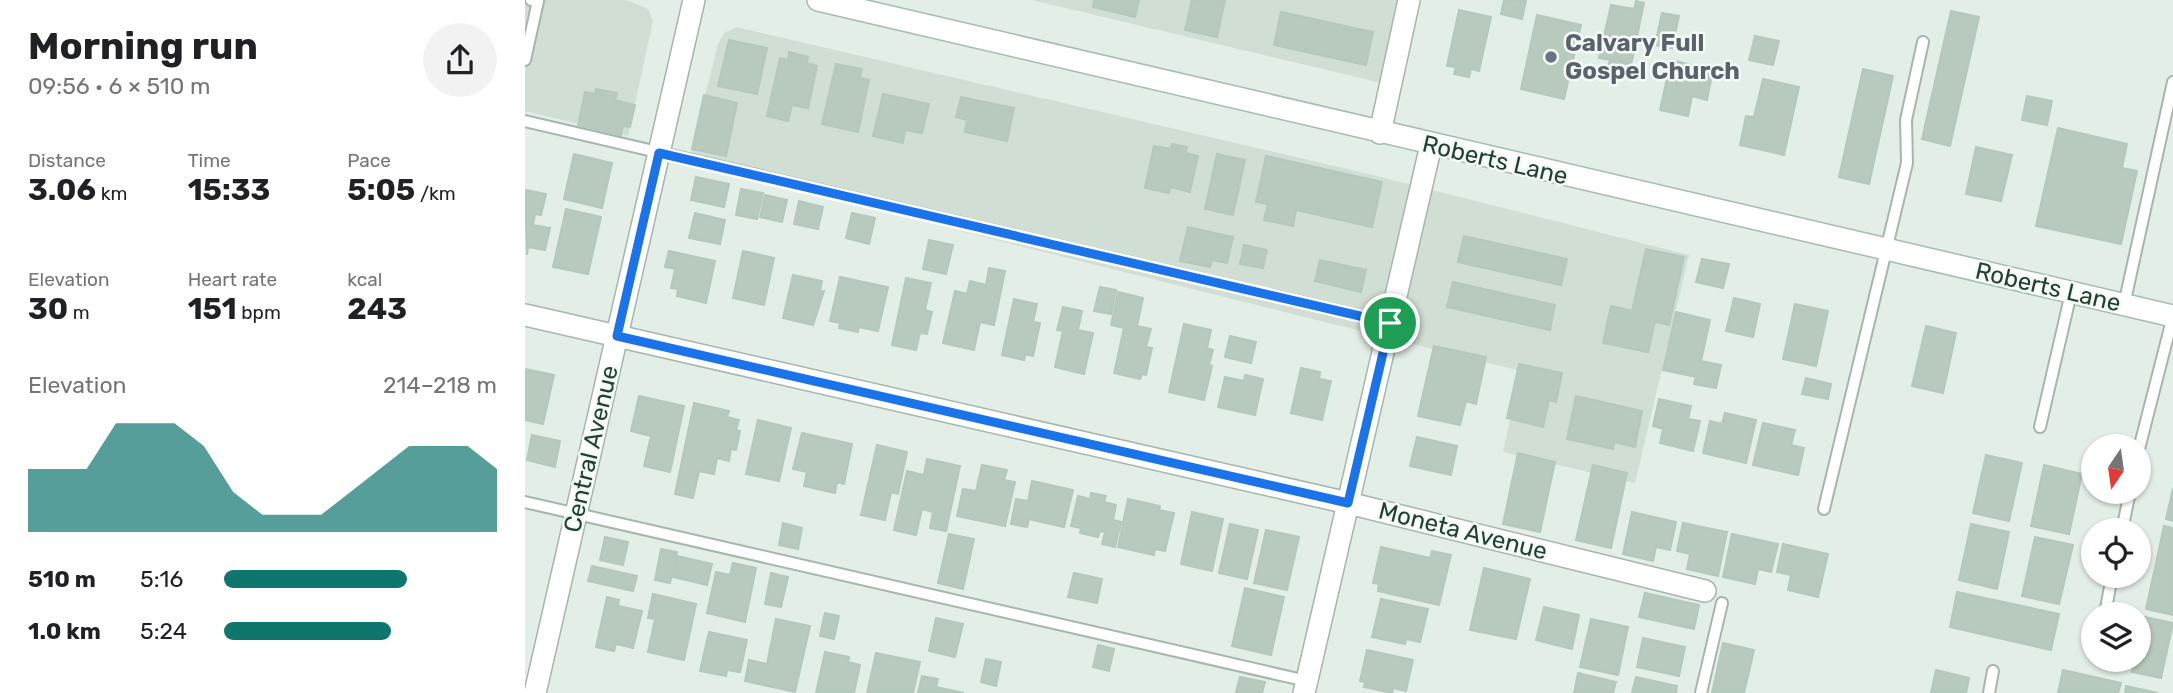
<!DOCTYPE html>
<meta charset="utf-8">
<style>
:root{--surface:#fff;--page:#f2f2f2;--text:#202124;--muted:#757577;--accent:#0f766e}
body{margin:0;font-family:Rubik,sans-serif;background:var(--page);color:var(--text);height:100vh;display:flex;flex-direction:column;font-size:26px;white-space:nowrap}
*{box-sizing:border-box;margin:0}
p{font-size:23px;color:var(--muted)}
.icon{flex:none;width:38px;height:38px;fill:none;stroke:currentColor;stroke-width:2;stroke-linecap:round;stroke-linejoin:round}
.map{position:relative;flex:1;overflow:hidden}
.drawer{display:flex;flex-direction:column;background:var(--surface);width:525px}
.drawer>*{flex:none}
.needle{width:46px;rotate:193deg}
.controls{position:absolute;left:1556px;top:434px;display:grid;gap:14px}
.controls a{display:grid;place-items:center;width:70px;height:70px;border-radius:50%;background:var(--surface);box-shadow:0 2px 5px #0004;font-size:35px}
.pin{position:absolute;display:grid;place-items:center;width:60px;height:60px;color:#fff;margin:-30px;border:4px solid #fff;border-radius:50%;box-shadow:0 2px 7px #0007}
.round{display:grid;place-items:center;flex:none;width:74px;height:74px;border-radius:37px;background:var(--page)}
.overview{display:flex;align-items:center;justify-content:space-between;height:119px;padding:0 28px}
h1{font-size:38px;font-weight:700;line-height:52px}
.figures{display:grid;grid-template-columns:repeat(3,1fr);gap:10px;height:119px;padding:7px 28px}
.figures div{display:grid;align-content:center}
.figures b{font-size:30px;font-weight:700}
.figures small{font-size:19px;font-weight:400}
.figures p{font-size:19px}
.chart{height:196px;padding:14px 28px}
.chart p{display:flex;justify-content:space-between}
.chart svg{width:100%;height:126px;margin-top:7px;fill:var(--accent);opacity:.7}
ul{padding:0 28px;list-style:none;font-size:23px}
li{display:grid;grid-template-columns:112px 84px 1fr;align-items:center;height:52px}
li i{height:18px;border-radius:9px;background:var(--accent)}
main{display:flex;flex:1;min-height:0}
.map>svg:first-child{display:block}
</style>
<main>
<section class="drawer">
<div class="overview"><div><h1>Morning run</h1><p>09:56 · 6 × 510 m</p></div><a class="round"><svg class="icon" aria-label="share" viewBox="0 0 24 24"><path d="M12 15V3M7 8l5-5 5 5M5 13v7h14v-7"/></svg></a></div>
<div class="figures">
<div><p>Distance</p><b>3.06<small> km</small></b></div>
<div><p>Time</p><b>15:33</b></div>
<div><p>Pace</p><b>5:05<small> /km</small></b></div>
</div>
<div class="figures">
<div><p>Elevation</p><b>30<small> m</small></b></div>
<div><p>Heart rate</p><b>151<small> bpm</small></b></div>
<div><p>kcal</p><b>243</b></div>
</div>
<div class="chart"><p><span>Elevation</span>214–218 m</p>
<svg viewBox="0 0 160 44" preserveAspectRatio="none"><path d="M0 44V22L10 22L20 22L30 6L40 6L50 6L60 14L70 30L80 38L90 38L100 38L110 30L120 22L130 14L140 14L150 14L160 22V44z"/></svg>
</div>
<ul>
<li><b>510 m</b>5:16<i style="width:67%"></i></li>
<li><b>1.0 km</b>5:24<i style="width:61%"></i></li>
</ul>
</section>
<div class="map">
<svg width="1648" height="693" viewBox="0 0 1648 693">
<rect width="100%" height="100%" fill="#e3eee6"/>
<path fill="#d1ded4" d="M0 0H102L123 9 128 21 103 136 0 111Z
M507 0H884L874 87Z
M211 27 848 175 1164 255 1110 483 978 452 996 371 163 163 193 44 199 33Z"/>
<path fill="#b8c9be" stroke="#b4c8bb" stroke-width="2" d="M569 0H614L610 17 568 7Z
M667 0H700L692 37 660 30Z
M979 0 1001 1 997 19 976 14Z
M1111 1 1119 3 1106 65 1096 63 1094 68 1083 66 1085 60 1074 58 1086 5 1109 9Z
M934 10 966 17 954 71 946 69 944 77 929 74 931 67 922 66Z
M1426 11 1454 17 1425 146 1397 139Z
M756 12 848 32 841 65 749 45Z
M1137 13 1154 16 1147 48 1130 45Z
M1012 15 1056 25 1039 99 996 89Z
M1230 36 1254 41 1248 65 1224 60Z
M204 40 242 48 232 94 193 86Z
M264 52 283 57 282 63 292 66 283 108 267 105 263 121 242 116 255 58 263 60Z
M1146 60 1188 70 1182 100 1167 96 1163 116 1135 110Z
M311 64 337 69 335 78 344 80 333 132 297 124Z
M1338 69 1368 76 1344 184 1314 177Z
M1238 79 1274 87 1259 155 1215 145 1221 116 1229 117Z
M71 89 92 93 90 100 110 105 105 127 98 126 96 135 53 125 60 92 70 94Z
M358 94 404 104 397 133 380 130 378 143 348 136Z
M179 95 212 103 201 156 167 149Z
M1502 96 1527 101 1522 125 1497 120Z
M436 97 489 108 482 141 440 132 442 120 431 117Z
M1533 128 1602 144 1597 168 1612 171 1596 244 1511 226Z
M647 144 662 147 661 153 673 156 665 192 645 187 644 193 620 188 629 146 646 149Z
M1451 147 1487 155 1476 201 1441 194Z
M49 154 87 163 77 208 39 199Z
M692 154 720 160 708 215 680 209Z
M741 156 857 182 847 227 771 210 768 226 739 220 743 204 731 202Z
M171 177 204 184 199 207 166 200Z
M216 189 238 193 232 219 211 215Z
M0 190 21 194 16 215 10 214 8 225 25 228 20 250 3 247 2 255Z
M240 195 262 200 257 222 235 217Z
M274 201 298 207 293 229 269 224Z
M41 209 76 217 63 274 28 267Z
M170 213 200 220 195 244 164 238Z
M327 213 350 218 344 244 321 238Z
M663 227 708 237 702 263 687 260 685 267 655 261Z
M939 236 1042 259 1036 285 933 262Z
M404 240 428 245 421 274 398 269Z
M719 245 742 250 738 268 715 264Z
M1121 249 1159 257 1144 325 1130 322 1123 352 1078 343 1086 306 1107 311Z
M144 251 190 261 181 303 152 296 153 289 146 288 150 269 140 267Z
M218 251 249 258 239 305 208 298Z
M1177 259 1204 264 1198 288 1171 282Z
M795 260 841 270 836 292 790 281Z
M464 268 480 271 469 325 455 322 449 350 418 343 430 291 442 294 445 281 461 285Z
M268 275 297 281 295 291H299L288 325 258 318Z
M315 277 363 287 353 331 334 327 333 332 314 328 315 323 305 321Z
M381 278 406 283 400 310 407 312 402 334 395 333 391 350 367 345Z
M928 282 1030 305 1025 330 922 307Z
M575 287 591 290 586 314 569 311Z
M593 292 618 298 612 326 626 329 621 347 627 348 621 375 617 374 615 379 589 373 599 328 586 325Z
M1209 298 1235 304 1228 337 1201 331Z
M489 299 512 304 508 322 515 323 508 356 500 354 499 360 477 355Z
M1270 304 1303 311 1291 366 1258 359Z
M538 307 557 311 553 330 568 333 559 374 530 367 538 331 532 330Z
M1151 312 1185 320 1176 361 1196 365 1191 388 1169 384 1171 377 1138 370Z
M659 324 686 330 682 348 688 350 684 365 687 366 679 400 644 392Z
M1401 326 1431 333 1418 393 1387 386Z
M705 336 731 342 726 363 700 357Z
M909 346 961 357 951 404 941 401 935 425 893 416Z
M994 364 1037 373 1031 402 1024 400 1018 427 982 418Z
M776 368 795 372 794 379 806 381 797 420 766 413Z
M0 369 29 375 18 424 0 420Z
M720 375 738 379 730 415 693 407 700 377 719 381Z
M1281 378 1306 384 1303 399 1277 394Z
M114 396 159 406 145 472 119 466 126 436 106 431Z
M1051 396 1117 411 1110 447 1089 442 1088 449 1042 439Z
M1134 399 1166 406 1163 419 1175 421 1168 451 1135 443 1138 429 1128 426Z
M169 403 204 411 202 417 214 420 211 430 215 431 211 450 206 449 204 461 192 458 189 474 174 471 168 498 150 494Z
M1200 413 1231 420 1221 463 1178 453 1185 421 1197 424Z
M233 420 266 428 254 481 221 474Z
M1238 423 1270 430 1266 445 1279 448 1273 475 1228 465Z
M277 433 327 444 319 484 312 482 310 493 279 486 282 472 268 469Z
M7 435 35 441 30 467 2 460Z
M892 437 932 446 926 475 885 466Z
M352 445 382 452 373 494 366 492 360 520 336 515Z
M993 453 1030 462 1015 532 978 524Z
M1461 455 1497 463 1484 521 1448 513Z
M402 459 435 466 421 531 405 528 408 512 397 509 391 535 369 530 382 471 399 475Z
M457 465 482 470 479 480 490 482 480 526 432 516 438 489 451 491Z
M1068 465 1102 473 1086 548 1051 540Z
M1519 465 1557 474 1544 534 1506 526Z
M507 481 548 490 539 527 504 519 502 527 486 524 491 499 503 501Z
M1648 488V521L1641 519Z
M566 493 581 496 579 502 591 505 588 520 596 522 590 547 577 544 580 532 575 531 573 537 555 533 556 528 546 526 553 496 565 499Z
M603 499 635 506 634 510 649 513 640 551 630 549 629 555 593 547Z
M667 512 698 519 687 571 656 564Z
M1107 512 1151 522 1145 550 1131 547 1128 561 1098 554Z
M258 523 277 528 273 549 254 545Z
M1158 523 1202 532 1193 576 1162 569 1165 554 1152 551Z
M705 524 733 530 722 579 694 573Z
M1446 524 1484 532 1472 589 1434 580Z
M1639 526 1648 528V615L1621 609Z
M741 530 774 537 762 590 729 583Z
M424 534 449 539 438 589 413 583Z
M1207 534 1253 544 1246 572 1233 569 1230 584 1198 577Z
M80 537 103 542 98 565 75 560Z
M1510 537 1548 545 1534 604 1497 596Z
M1258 544 1303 554 1293 597 1263 590 1266 575 1252 572Z
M856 547 905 558 907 551 926 555 914 605 853 591 854 584 848 583Z
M136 549 152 552 145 583 130 580Z
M152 556 187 564 182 585 148 577Z
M208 563 231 568 220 622 182 613 191 572 205 575Z
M67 566 112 576 108 591 63 581Z
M959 568 1005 579 991 639 945 630Z
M246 573 263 577 256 607 240 604Z
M549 573 577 579 572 603 543 597Z
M720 588 759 597 746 655 707 646Z
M1432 592 1534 614 1526 650 1425 627Z
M1120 593 1174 605 1169 629 1114 617Z
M128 594 171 604 159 660 123 652 130 619 123 618Z
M82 597 94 600 93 606 117 611 108 648 91 644 89 651 71 647Z
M856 599 903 609 895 642 881 639 880 644 847 637Z
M1019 607 1054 615 1047 649 1011 640Z
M300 613 314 616 309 639 295 636Z
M1620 617 1648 623 1636 678 1607 672 1610 660H1614V644Z
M411 618 438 624 430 657 404 651Z
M251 619 285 626 270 692 220 681 224 660 242 664Z
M1066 619 1103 627 1093 675 1055 667Z
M184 632 222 640 215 672 202 670 201 676 175 671Z
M1118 638 1160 647 1154 676 1112 667Z
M1198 643 1229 650 1219 693H1187Z
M573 645 589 649 584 671 568 667Z
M842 650 888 660 881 691 868 688 867 693 839 687 840 682 835 681Z
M300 652 324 657 323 662 335 665 329 693H291Z
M351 653 395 662 388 693H342Z
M461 659 476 662 471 686 456 682Z
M1411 670 1444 678 1441 693H1406Z
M1538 670 1596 683 1593 693H1533Z
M1053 673 1091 682 1088 693H1049Z
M397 676 413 679 411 687 439 693H393Z
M715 677 740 682 737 693 711 692Z
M1111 677 1152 686 1151 693H1107Z
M1601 686 1633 693H1600Z"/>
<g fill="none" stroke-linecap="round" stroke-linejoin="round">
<g stroke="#a5b7ac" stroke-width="14">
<path id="service" d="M0 60 13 1 6 0
M0 121 865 323
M1599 305 1648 82
M1515 427 1546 293
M1614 449 1648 316
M0 502 782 681
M1299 509 1382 163 1381 120 1398 42
M1597 530 1605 492
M1580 614 1587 576
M1176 693 1197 603
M1464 693 1468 671"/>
</g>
<g stroke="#a5b7ac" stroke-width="24">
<path id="minor" d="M855 133 884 0
M0 315 823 503 1180 591
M10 693 169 0
M779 693 906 145"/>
</g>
<g stroke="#a3bdae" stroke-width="24">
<path id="secondary" d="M293 0 1648 316"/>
</g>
<use href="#service" stroke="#fff" stroke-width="10"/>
<use href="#minor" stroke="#fff" stroke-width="21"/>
<use href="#secondary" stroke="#fff" stroke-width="21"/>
</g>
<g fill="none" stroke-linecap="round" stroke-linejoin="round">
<g stroke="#fff" stroke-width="14">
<path id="route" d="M134 153 865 323 823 503 92 336Z"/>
</g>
<use href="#route" stroke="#1a73e8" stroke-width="9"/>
</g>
<circle fill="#6b7280" stroke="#f4faf5" stroke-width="2.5" cx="1026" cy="57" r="7"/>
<g text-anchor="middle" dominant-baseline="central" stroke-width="5" stroke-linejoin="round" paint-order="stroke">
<g font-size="24" font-weight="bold" fill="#5b616d" stroke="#f4faf5" text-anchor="start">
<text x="1040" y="43">Calvary Full<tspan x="1040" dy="28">Gospel Church</tspan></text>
</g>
<g font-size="24" fill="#214130" stroke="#f4faf5">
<text transform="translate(970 160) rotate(13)">Roberts Lane</text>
<text transform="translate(1523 287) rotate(13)">Roberts Lane</text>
<text transform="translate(66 449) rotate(-77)">Central Avenue</text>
<text transform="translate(938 531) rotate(14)">Moneta Avenue</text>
</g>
</g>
</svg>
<div class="controls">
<a><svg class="needle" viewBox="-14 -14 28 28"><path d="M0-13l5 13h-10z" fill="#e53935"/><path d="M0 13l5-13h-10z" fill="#757577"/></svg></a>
<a><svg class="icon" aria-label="locate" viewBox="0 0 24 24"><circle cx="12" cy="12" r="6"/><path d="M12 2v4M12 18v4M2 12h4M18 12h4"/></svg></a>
<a><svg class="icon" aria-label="layers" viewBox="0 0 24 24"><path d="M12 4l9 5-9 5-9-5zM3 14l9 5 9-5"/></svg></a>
</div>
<div class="pin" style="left:865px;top:323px;background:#1e9e55"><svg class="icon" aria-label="arrive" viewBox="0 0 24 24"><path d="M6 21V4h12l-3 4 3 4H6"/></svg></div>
</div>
</main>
